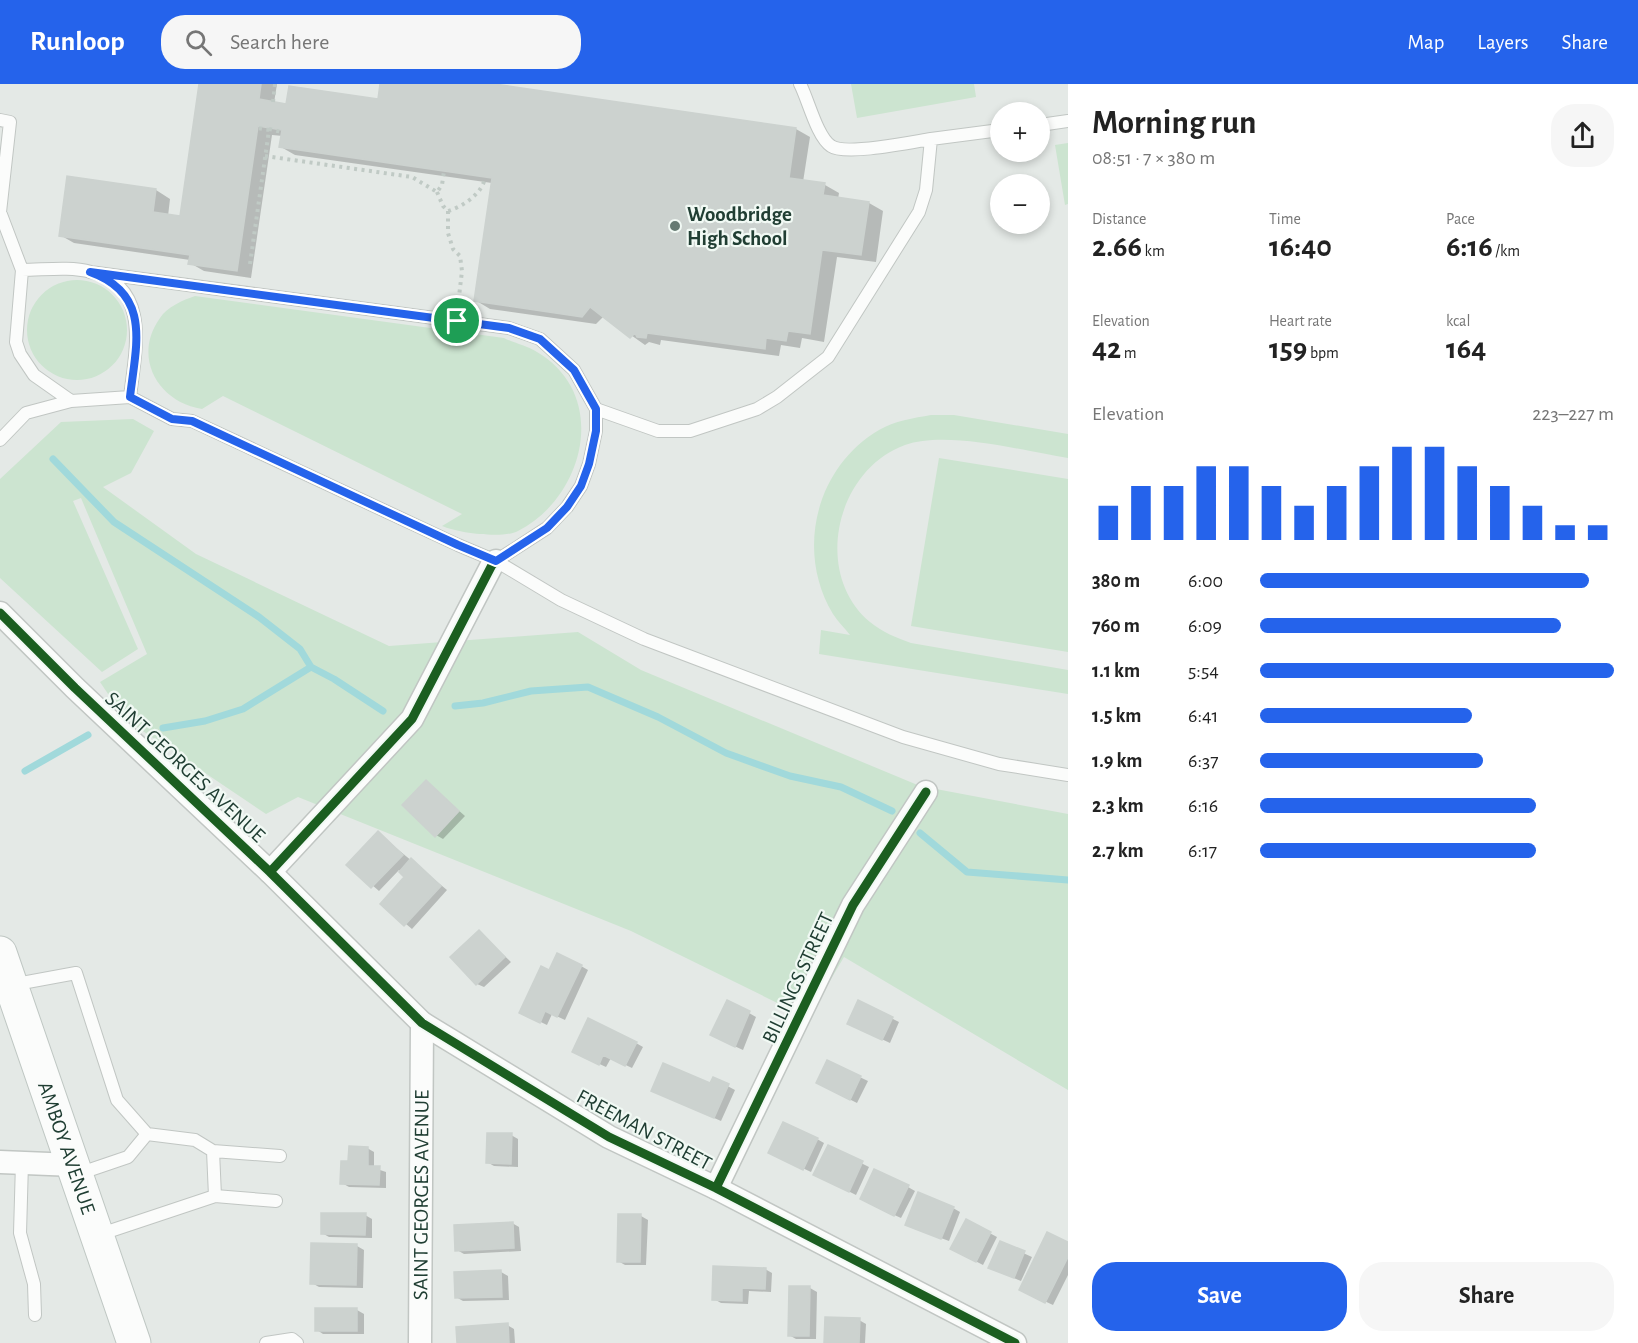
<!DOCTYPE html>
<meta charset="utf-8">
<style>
:root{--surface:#fff;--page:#f6f6f6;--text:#222;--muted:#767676;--accent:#2563eb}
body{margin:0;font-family:"Alegreya Sans",sans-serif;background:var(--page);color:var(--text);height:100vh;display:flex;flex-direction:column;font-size:22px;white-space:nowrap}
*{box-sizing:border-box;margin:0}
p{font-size:20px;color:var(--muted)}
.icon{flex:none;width:33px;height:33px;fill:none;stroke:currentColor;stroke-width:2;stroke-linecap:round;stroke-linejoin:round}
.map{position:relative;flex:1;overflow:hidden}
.details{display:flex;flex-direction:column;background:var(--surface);width:570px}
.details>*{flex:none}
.fabs{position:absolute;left:990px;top:18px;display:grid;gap:12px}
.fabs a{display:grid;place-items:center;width:60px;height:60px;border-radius:50%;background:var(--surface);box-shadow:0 3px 9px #0003;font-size:30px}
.pin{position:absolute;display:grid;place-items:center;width:51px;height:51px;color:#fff;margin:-26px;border:3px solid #fff;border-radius:50%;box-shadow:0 2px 6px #0007}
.round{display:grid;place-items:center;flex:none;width:63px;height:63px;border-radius:24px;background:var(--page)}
.overview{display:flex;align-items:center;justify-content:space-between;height:102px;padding:0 24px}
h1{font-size:33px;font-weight:700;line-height:45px}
.stats{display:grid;grid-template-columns:repeat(3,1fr);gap:9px;height:102px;padding:6px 24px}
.stats div{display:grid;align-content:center}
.stats b{font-size:30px;font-weight:700}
.stats small{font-size:16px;font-weight:400}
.stats p{font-size:16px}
.chart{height:168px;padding:12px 24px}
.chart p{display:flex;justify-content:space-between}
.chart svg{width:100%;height:108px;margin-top:6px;stroke:var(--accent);stroke-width:6}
.cta{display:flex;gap:12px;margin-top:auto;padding:12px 24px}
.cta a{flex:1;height:69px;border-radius:24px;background:var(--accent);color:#fff;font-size:24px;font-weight:700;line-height:69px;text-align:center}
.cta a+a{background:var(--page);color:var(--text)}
ul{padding:0 24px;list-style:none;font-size:20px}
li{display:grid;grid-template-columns:96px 72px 1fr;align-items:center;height:45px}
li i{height:15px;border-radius:8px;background:var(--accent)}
header{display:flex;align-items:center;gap:36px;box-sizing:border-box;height:84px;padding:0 30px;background:var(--accent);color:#fff}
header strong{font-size:28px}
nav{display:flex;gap:33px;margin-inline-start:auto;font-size:21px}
.search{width:420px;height:54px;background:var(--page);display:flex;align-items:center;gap:15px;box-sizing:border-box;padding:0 21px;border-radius:24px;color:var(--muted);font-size:22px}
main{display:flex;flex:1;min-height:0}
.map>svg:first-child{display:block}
</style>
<header>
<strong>Runloop</strong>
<div class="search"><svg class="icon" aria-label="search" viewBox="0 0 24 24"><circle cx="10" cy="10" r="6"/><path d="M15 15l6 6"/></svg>Search here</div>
<nav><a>Map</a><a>Layers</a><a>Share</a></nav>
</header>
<main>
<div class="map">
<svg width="1068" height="1259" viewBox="0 0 1068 1259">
<rect width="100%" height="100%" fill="#e4e9e6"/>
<path fill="#cce4d0" d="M851 0H974L976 13 857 34Z
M1068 59V120L1065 121 1055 61Z
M27 246a50 50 0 1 1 100 0a50 50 0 1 1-100 0Z
M195 212 504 254C514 259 527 262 537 268 610 311 585 413 518 447 503 455 458 449 442 442L462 430 223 312 202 325C158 318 132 273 160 234 167 223 183 216 195 212Z
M931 331H954L1068 350V374C1024 367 947 346 905 361 836 386 812 489 870 538 882 548 897 554 911 559L1068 586V610L819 570 821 546 850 551C845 544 838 538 833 530 795 467 816 383 879 346 894 337 914 334 931 331Z
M133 335 154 347 131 389 103 403 196 470 389 562 578 548 641 586 920 702 1068 730V1006L844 873 808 934 631 847 298 713 266 730 125 635 100 598 147 570 81 414 73 417 138 565 102 588 0 494V395L61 338Z
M939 374 1068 395V568L911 542Z"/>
<path fill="#0003" d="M201 0H277L274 19 288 21 379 16 381 0H485L796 45 810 53 803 98 825 101 839 109 838 115 869 119 883 127 876 178 837 173 824 258 802 254 800 264 781 261 779 272 661 256 660 261 649 258 645 261 604 232 596 240 490 225 475 216 492 99 295 71 281 63 283 52 272 51 251 194 204 187 190 179V176L74 159 60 151 69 93 156 106 170 115 168 132 181 134Z
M426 698 465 732 443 755 436 751Z
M378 749 447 806 412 845 382 820 406 793 399 786 379 807 349 781Z
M479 848 511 878 484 903 477 900Z
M581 882 588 886 565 936 552 930 547 941 528 932 550 888Z
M859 918 899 938 890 959 856 943Z
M749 929 756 933 743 966 719 955Z
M636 959 643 963 632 984 611 974 606 983 580 971Z
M828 978 868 997 857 1019 825 1003Z
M714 995 735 1006 721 1037 660 1010 710 1001Z
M511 1051 518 1055V1083L494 1082 487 1078Z
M817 1055 824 1059 811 1088 777 1072Z
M829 1063 869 1083 856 1111 822 1094Z
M367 1064 374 1068V1084L386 1088V1104L349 1103 342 1099 350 1079Z
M908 1103 915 1107 901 1134 868 1119Z
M953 1124 960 1128 949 1157 914 1144Z
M365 1131 372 1135V1154L329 1153 322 1149Z
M641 1132 648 1136 646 1181H625L618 1177Z
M967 1137 997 1153 983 1181 952 1165Z
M512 1139 519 1143 521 1167 464 1170 457 1166Z
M1001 1159 1032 1173 1021 1197 997 1187Z
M1068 1160V1191L1053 1221 1027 1209Z
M357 1162 364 1166 363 1204 319 1203 312 1199Z
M765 1185 772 1189 771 1208 749 1207 748 1220 721 1219 714 1215Z
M501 1188 508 1192 509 1216 463 1217 456 1213Z
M810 1204 817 1208 816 1255H796L789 1251Z
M357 1226 364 1230V1250H323L317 1246Z
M859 1236 866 1240 865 1259H826Z
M507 1241 514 1245 515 1259H458Z"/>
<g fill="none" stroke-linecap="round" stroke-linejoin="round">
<path stroke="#a1d9db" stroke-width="7" d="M53 375 114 438 259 533 300 565 311 583 334 595 383 627
M455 622 483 619 531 607 588 603 658 633 726 669 790 692 841 703 892 727
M163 644 205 637 243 625 311 583
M25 687 88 651
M920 749 967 788 1068 796"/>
</g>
<path fill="#ccd2cf" stroke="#ccd2cf" stroke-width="1.5" d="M199 0H261L259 15 286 20 289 2 378 15 380 0H495L796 44 789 94 825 99 823 111 869 118 861 171 822 166 810 250 788 247 786 257 766 254 765 265 647 249 646 254 637 253 635 249 630 254 590 223 582 233 474 217 492 94 279 63 282 46 258 42 237 187 188 180 190 171 59 152 67 92 156 105 153 128 180 132Z
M426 696 459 727 435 753 402 721Z
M378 747 403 771 371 804 346 781Z
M411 774 441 802 404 842 380 820 404 793 399 788Z
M479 846 505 873 476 901 450 873Z
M557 869 582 881 557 933 545 927 540 939 519 929 541 882 549 886Z
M727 916 750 927 735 963 710 951Z
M858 916 893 933 882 956 847 940Z
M588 934 637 958 625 982 603 971 599 981 572 968Z
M827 976 861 992 850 1016 816 999Z
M663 979 710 999 713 993 729 1000 714 1034 651 1007Z
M783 1038 818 1054 803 1086 768 1069Z
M487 1049H512L511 1080 486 1079Z
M828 1061 863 1077 849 1108 813 1091Z
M349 1062 368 1063V1082H380L379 1101 340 1100 341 1077H348Z
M874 1085 909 1101 894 1132 860 1115Z
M918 1108 954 1123 941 1155 905 1141Z
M321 1129H366L365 1151 321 1150Z
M618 1130H641L640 1178H617Z
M966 1135 991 1148 976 1178 950 1165Z
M513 1138 514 1164 455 1167 454 1141Z
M1047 1148 1068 1158V1173L1045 1219 1019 1206Z
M1000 1157 1025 1167 1014 1194 988 1184Z
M311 1159 357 1160 356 1201 310 1200Z
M713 1182 766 1184 765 1205 742 1204V1217L712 1216Z
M501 1186 502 1213 455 1214 454 1188Z
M789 1202H810L809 1252H788Z
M315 1224H357V1247H315Z
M825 1233 860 1234 859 1259H824Z
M508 1239 509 1259H457L456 1243Z"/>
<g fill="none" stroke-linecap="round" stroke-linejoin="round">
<g stroke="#c1c6c3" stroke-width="14">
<path id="service" d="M0 36 10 38 0 128
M1040 41 1068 37
M931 55 1000 46
M0 128 22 186
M22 186C44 186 69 182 91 188 152 203 135 268 130 313L71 317 34 291 20 270 16 258Z
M90 188 509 244 540 255 574 286 596 325V347L589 380 581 402 567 423 547 444 496 477
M130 313 172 335 192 337 458 461 496 477 561 516 644 555 903 653 999 680 1068 691
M596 325 658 347H690L757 325 777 313 828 273 919 128 926 106 931 55C912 58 845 72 831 62 817 53 808 15 800 0
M0 356 26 329 71 317
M11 901 76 889 117 1016 147 1050
M213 1067 215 1112
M22 1079 20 1149 34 1200 35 1231
M78 1090 128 1073 147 1050 195 1056 213 1067 280 1072
M98 1151 215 1112 276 1117
M266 1259 292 1255 297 1259"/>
</g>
<g stroke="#c1c6c3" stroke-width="25">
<g id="minor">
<path d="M0 529 75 604 270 788 422 939 609 1053 716 1104 1015 1259"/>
<path d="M270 788 412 635 492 481 496 477"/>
<path d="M0 1078 74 1081"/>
<path d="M716 1104 853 821 926 708"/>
<path id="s1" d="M420 1259 422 939"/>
</g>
</g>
<g stroke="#bfc7c3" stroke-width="35">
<g id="secondary">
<path id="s2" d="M0 869 134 1259"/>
</g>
</g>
<path stroke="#c0cac5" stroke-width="4" stroke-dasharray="3 4.5" stroke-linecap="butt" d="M273 18 275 0
M269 45 282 48
M265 72 412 93 437 108 442 101 444 87
M437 108 443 122 448 127C464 122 483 109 485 93
M448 127V149L453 165 460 172 462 187 458 221
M250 180 269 46 257 44"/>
<use href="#service" stroke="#fbfcfb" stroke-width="12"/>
<use href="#minor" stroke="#fbfcfb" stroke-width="22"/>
<use href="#secondary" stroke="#fbfcfb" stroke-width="33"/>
<g stroke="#f1f9f4" stroke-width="13">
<path id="cycleway" d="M0 529 75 604 270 788 422 939 609 1053 716 1104 1015 1259
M270 788 412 635 492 481 496 477
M716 1104 853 821 926 708"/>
</g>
<use href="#cycleway" stroke="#1b5e20" stroke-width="9"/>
</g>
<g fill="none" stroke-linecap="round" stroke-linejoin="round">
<g stroke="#fff" stroke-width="12">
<path id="route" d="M90 188 509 244 540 255 574 286 596 325V347L589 380 581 402 567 423 547 444 496 477 458 461 192 337 172 335 130 313C136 261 152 210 90 188Z"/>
</g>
<use href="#route" stroke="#2563eb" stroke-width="8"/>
</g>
<circle fill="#657a72" stroke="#f1f9f4" stroke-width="2" cx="675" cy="142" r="6"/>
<g text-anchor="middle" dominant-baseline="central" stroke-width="4.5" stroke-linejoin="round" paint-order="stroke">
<g font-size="21" font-weight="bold" fill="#203e33" stroke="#f1f9f4" text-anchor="start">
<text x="687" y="130">Woodbridge<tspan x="687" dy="24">High School</tspan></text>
</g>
<g font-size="21" fill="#203e33" stroke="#f1f9f4">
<text transform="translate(185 683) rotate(43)">SAINT GEORGES AVENUE</text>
<text transform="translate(798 894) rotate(-65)">BILLINGS STREET</text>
<text transform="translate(644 1046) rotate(28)">FREEMAN STREET</text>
<text stroke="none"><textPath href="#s2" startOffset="206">AMBOY AVENUE</textPath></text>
<text stroke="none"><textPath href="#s1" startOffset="148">SAINT GEORGES AVENUE</textPath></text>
</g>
</g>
</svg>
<div class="fabs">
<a>+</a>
<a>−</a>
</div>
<div class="pin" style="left:457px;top:237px;background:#1e9e55"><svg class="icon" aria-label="arrive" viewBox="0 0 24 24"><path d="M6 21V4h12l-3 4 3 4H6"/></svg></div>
</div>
<section class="details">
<div class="overview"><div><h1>Morning run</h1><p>08:51 · 7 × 380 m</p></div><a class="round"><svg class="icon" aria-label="share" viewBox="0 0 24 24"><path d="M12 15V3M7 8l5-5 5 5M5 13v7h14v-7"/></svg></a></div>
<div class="stats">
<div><p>Distance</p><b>2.66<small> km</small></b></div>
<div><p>Time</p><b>16:40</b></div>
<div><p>Pace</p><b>6:16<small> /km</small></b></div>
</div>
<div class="stats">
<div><p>Elevation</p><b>42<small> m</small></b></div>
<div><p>Heart rate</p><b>159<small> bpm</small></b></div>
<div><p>kcal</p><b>164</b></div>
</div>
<div class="chart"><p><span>Elevation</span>223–227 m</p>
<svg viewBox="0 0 160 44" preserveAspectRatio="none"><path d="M5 44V30M15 44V22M25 44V22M35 44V14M45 44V14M55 44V22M65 44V30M75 44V22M85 44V14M95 44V6M105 44V6M115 44V14M125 44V22M135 44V30M145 44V38M155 44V38"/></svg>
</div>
<ul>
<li><b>380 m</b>6:00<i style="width:93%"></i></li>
<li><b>760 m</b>6:09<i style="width:85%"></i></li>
<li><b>1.1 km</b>5:54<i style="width:100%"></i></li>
<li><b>1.5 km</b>6:41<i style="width:60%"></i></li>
<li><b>1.9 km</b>6:37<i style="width:63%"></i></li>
<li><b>2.3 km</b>6:16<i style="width:78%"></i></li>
<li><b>2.7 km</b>6:17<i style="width:78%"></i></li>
</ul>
<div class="cta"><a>Save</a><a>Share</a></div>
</section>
</main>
